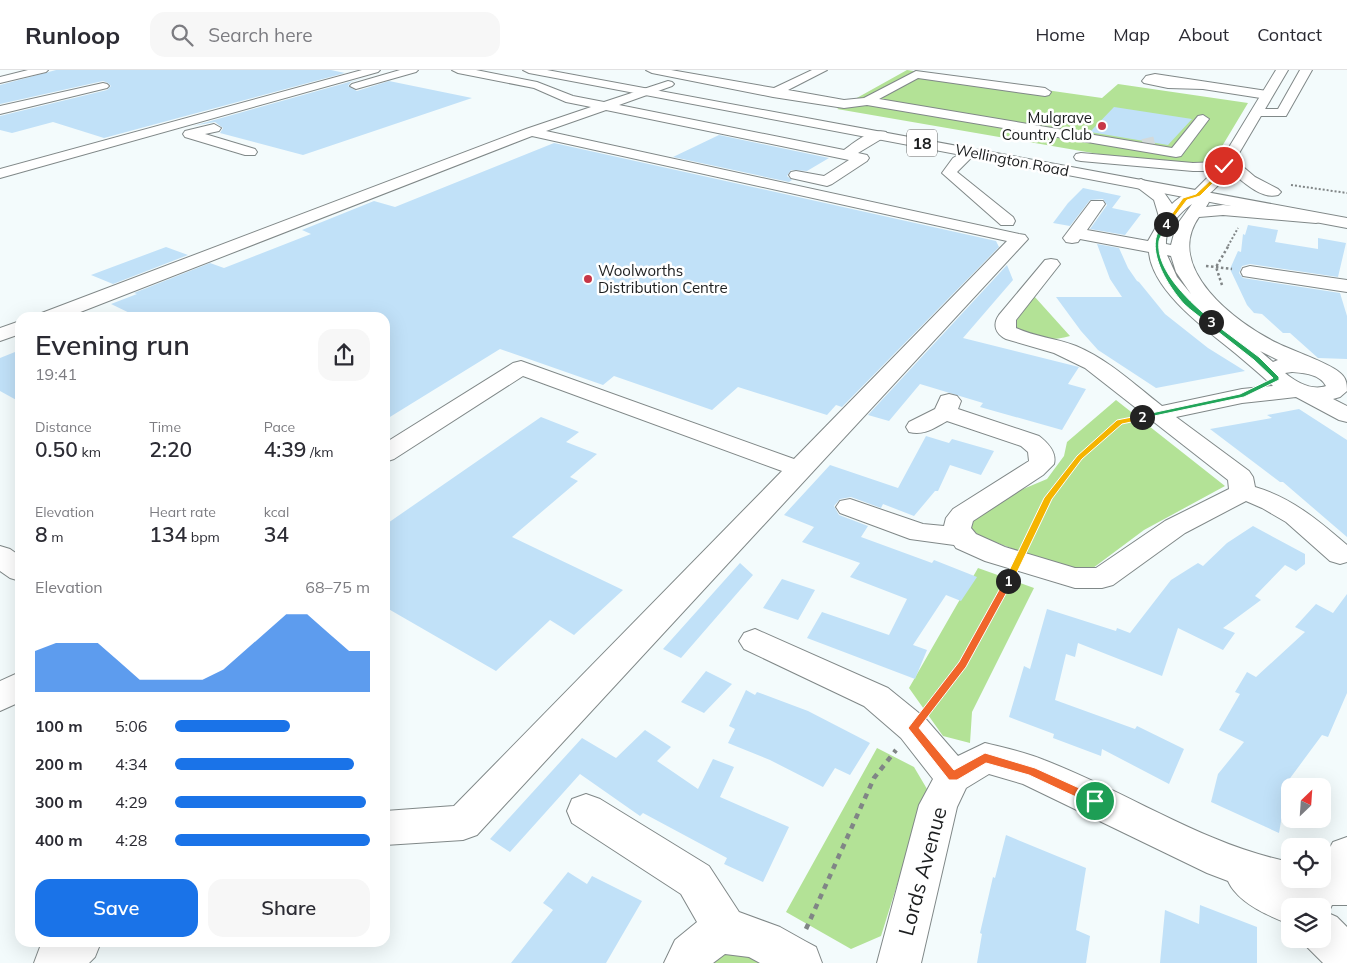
<!DOCTYPE html>
<meta charset="utf-8">
<style>
:root{--surface:#fff;--page:#f7f7f7;--text:#2b2b33;--muted:#7c7c81;--line:#e1e1e2;--accent:#1a73e8}
body{margin:0;font-family:Mulish,sans-serif;background:var(--page);color:var(--text);height:100vh;display:flex;flex-direction:column;font-size:19px;white-space:nowrap}
*{box-sizing:border-box;margin:0}
p{font-size:16px;color:var(--muted)}
.icon{flex:none;width:28px;height:28px;fill:none;stroke:currentColor;stroke-width:2;stroke-linecap:round;stroke-linejoin:round}
.map{position:relative;flex:1;overflow:hidden}
.sheet{position:absolute;left:15px;top:242px;width:375px;height:635px;display:flex;flex-direction:column;background:var(--surface);border-radius:15px;box-shadow:0 5px 20px #0002}
.sheet>*{flex:none}
.needle{width:32px;rotate:25deg}
.buttons{position:absolute;left:1281px;top:708px;display:grid;gap:10px}
.buttons a{display:grid;place-items:center;width:50px;height:50px;border-radius:10px;background:var(--surface);box-shadow:0 5px 20px #0002;font-size:25px}
.pin{position:absolute;display:grid;place-items:center;width:42px;height:42px;color:#fff;margin:-21px;border:2px solid #fff;border-radius:50%;box-shadow:0 1px 5px #0007}
.km{position:absolute;width:25px;height:25px;margin:-12px;border-radius:50%;background:#222;color:#fff;font-size:14px;line-height:25px;text-align:center}
.round{display:grid;place-items:center;flex:none;width:52px;height:52px;border-radius:15px;background:var(--page)}
.head{display:flex;align-items:center;justify-content:space-between;height:85px;padding:0 20px}
h1{font-size:28px;font-weight:600;line-height:38px}
.metrics{display:grid;grid-template-columns:repeat(3,1fr);gap:8px;height:85px;padding:5px 20px}
.metrics div{display:grid;align-content:center}
.metrics b{font-size:21px;font-weight:600}
.metrics small{font-size:14px;font-weight:400}
.metrics p{font-size:14px}
.chart{height:140px;padding:10px 20px}
.chart p{display:flex;justify-content:space-between}
.chart svg{width:100%;height:90px;margin-top:5px;fill:var(--accent);opacity:.7}
.primary-button{display:flex;gap:10px;margin-top:auto;padding:10px 20px}
.primary-button a{flex:1;height:58px;border-radius:15px;background:var(--accent);color:#fff;font-size:20px;font-weight:600;line-height:58px;text-align:center}
.primary-button a+a{background:var(--page);color:var(--text)}
ul{padding:0 20px;list-style:none;font-size:16px}
li{display:grid;grid-template-columns:80px 60px 1fr;align-items:center;height:38px}
li i{height:12px;border-radius:6px;background:var(--accent)}
header{display:flex;align-items:center;gap:30px;box-sizing:border-box;height:70px;padding:0 25px;background:var(--surface);border-bottom:1px solid var(--line)}
header strong{font-size:24px}
nav{display:flex;gap:28px;margin-inline-start:auto;font-size:18px}
.search{width:350px;height:45px;background:var(--page);display:flex;align-items:center;gap:12px;box-sizing:border-box;padding:0 18px;border-radius:15px;color:var(--muted);font-size:19px}
.map>svg:first-child{display:block}
</style>
<header>
<strong>Runloop</strong>
<div class="search"><svg class="icon" aria-label="search" viewBox="0 0 24 24"><circle cx="10" cy="10" r="6"/><path d="M15 15l6 6"/></svg>Search here</div>
<nav><a>Home</a><a>Map</a><a>About</a><a>Contact</a></nav>
</header>
<div class="map">
<svg width="1347" height="893" viewBox="0 0 1347 893">
<rect width="100%" height="100%" fill="#f3fbfc"/>
<path fill="#b3e296" d="M907 0 1102 28 1118 14 1248 33 1212 93 1139 91 837 39Z
M1034 226 1070 266C1047 272 1031 270 1012 257Z
M1116 330 1225 416 1144 460 1089 501 1061 497 974 464 964 453 978 438 1047 409 1064 386 1067 372Z
M978 498 1034 518 972 642 970 673 943 666 909 618Z
M877 678 914 697 927 719 881 866 851 879 786 842Z
M725 880H743L764 893H707Z"/>
<path fill="#c1e1f8" d="M56 0H331L345 3 104 68 53 52 12 63 0 60V46L107 20 111 16 108 13 103 11 0 34V15Z
M367 7 351 12 348 16 357 21 389 11 472 28 303 85 220 63 223 58 215 52 193 56Z
M1114 37 1192 49 1168 75 1090 62Z
M719 65 829 88 807 101 791 100 787 106 792 110 789 112 673 87Z
M554 73 996 171 999 177 842 337 836 335 827 345 738 317 712 340 614 306 603 315 500 279 385 350V248H140L111 234 137 224 134 223 210 193 224 198 311 164 302 160 374 131 395 137Z
M1083 118 1121 126 1112 138 1141 144 1125 165 1090 159 1107 135 1103 129 1090 130 1070 156 1053 153 1068 133Z
M1248 155 1278 160 1275 172 1318 179V168L1346 173 1338 207 1250 194 1242 196 1239 203 1243 208 1340 223 1347 246V289L1318 288 1290 263H1283L1262 244 1254 243 1247 235 1230 199 1238 181 1241 182 1243 164 1245 165Z
M1097 174 1119 178 1128 198 1137 211 1139 212 1165 244 1208 278 1245 301 1156 318 1098 280 1081 261 1056 227H1122L1110 209Z
M166 177 188 185 113 214 91 205Z
M1007 195 1013 210 963 268 1079 297 1068 314 1086 319 1062 360 980 337 983 333 920 314 889 351 868 345Z
M20 280V332L0 321V288Z
M1299 339 1347 370V467L1283 412H1280L1210 359 1272 348 1267 345Z
M541 347 579 362 566 372 597 384 570 407 578 411 512 467 623 520 574 565 550 550 496 601 385 537V455Z
M926 366 949 373 952 369 994 381 981 405 950 395 938 421H935L914 446 883 434 881 438 851 427 840 429 834 436 839 445 868 456 861 467 932 493 934 490 977 507 961 531 946 525 913 575 927 580 915 609 807 568 822 542 889 565 907 529 850 507 860 493 802 472 814 457 784 445 830 395 898 418Z
M1253 456 1305 484V494L1296 501 1285 495 1255 526 1261 530 1223 558 1235 563 1223 580 1178 558 1162 606 1078 573 1075 587 1066 584 1055 630 1135 659 1137 656 1184 679 1169 714 1102 679 1101 686 1053 668 1054 664 1009 647 1024 596 1030 599 1047 539 1116 561 1117 558 1130 563 1171 510 1198 493 1203 496 1227 473Z
M740 493 753 505 681 588 663 579Z
M782 509 815 520 798 550 763 538Z
M1347 524V623L1328 667 1322 665 1288 711 1279 763 1211 732 1218 704 1244 672 1219 660 1240 624 1235 622 1247 602 1256 607 1305 562 1295 557 1316 534 1333 543Z
M706 601 732 614 704 643 681 632Z
M746 620 755 625 757 622 808 641 870 673 850 705 835 698 823 717 770 690 728 673 735 659 729 656Z
M645 660 671 677 657 691 698 719 713 689 734 697 720 727 789 757 763 812 724 794 727 788 643 743 640 746 580 704 510 782 490 769 582 668 616 688Z
M1006 765 1086 798 1076 860 1090 866 1086 893H977L982 864 980 863 993 807 995 808Z
M568 802 587 814 592 806 642 831 606 893H511L553 840 543 833Z
M1200 835 1257 857V893H1160L1165 840 1199 854Z"/>
<g fill="none" stroke-linecap="round" stroke-linejoin="round">
<path stroke="#d3dadb" stroke-width="12" stroke-dasharray="12 6" stroke-linecap="butt" d="M1143 75 1156 72"/>
<g stroke="#808888" stroke-width="2">
<path id="minor" d="M28 0H48L46 2 0 13V7Z
M362 0H380L378 2 0 108V99Z
M400 0H418L416 2 356 19 350 16 352 14Z
M452 0H476L537 12 573 26 604 32 668 11 672 12 674 14 672 16 619 35 844 80C855 72 871 58 886 62L888 65 858 83 867 85 869 88 867 91 832 114 827 116 791 108 789 105 791 102 796 101 824 106 849 90 606 40 546 61 1019 164 1025 165 1028 169 477 765 463 770 385 775V741L454 736 782 401 523 306 394 389 385 392V373L513 293 521 291 794 389 1007 171 532 66 65 248H36L39 244 526 59 591 37 566 32 534 18 458 3Z
M646 0H671L774 18 812 0H827L788 20 844 30 864 28 916 1 1045 18 1051 22 1049 25 1045 26 918 8 879 29 1172 78 1198 46 1203 45 1209 49 1181 86 1176 87 867 35 844 38 773 27 652 3Z
M1300 0H1312L1286 46H1252L1250 43 1256 39H1278Z
M1155 4 1267 21 1273 25 1267 29 1203 19 1168 18 1144 13 1142 11 1146 6Z
M103 13 107 14 109 16 107 18 0 44V36Z
M214 54 221 58 219 61 205 64 255 79 257 82 255 85H245L185 67 183 64 185 61Z
M970 78 977 82 957 102 1013 147 1015 151 1013 155H1001L942 103 953 88Z
M1141 109 1163 121 1172 134C1180 126 1192 119 1204 122L1209 132 1206 137 1223 135 1316 143 1322 145 1324 148 1322 151 1316 153 1223 145 1199 147C1163 198 1236 253 1277 273 1293 281 1327 292 1339 302 1346 307 1347 313 1347 321L1340 327 1333 329 1347 336V352L1339 350 1296 327 1242 333 1176 347 1249 401 1253 407 1255 417C1292 428 1318 450 1347 475V492L1340 494 1330 491 1286 452 1262 438 1246 431 1185 463 1113 515 1102 518H1075L985 491 956 478 954 475 910 469 840 443 836 437 840 431 850 429 923 454 944 456 946 448 953 439 1029 391 1028 382 1021 376 947 351C934 358 924 366 909 362L906 357 909 352 935 339 941 326 949 324 957 326 961 331 958 339 1039 366C1048 373 1057 382 1054 394L1043 405 973 451 971 458 976 464 1005 477 1075 498H1096L1165 451 1229 419 1228 410 1085 298 1054 283 1006 269C996 264 992 255 999 245L1045 190 1051 189 1057 190 1060 194 1016 250V258C1035 267 1056 268 1076 276 1109 290 1134 314 1162 336L1242 319 1273 316C1261 305 1248 294 1235 283 1207 260 1152 221 1149 182L1080 169 1078 172 1072 173 1066 172 1063 168 1091 131H1103L1105 134 1087 160 1148 171 1160 150 1154 130 1133 114 1136 111ZM1192 134 1176 156 1171 175 1166 174C1165 159 1180 142 1192 134ZM1167 185 1171 186 1176 202 1191 224 1177 207ZM1260 281 1278 290 1273 292ZM1292 302C1304 303 1320 304 1326 316 1312 321 1296 312 1285 303Z
M1250 196 1347 210V222L1243 206 1241 202 1243 198Z
M20 251V264L0 271V258Z
M0 476 10 479 20 486V511L10 508 0 501Z
M755 559 888 618 925 648 958 686 985 673C1005 678 1025 682 1044 690 1126 721 1204 775 1290 792V809H1322V792L1333 772 1347 767V835H1332L1328 843 1337 847 1347 857V893H1323L1307 877 1303 869H1322V836H1290V854C1268 846 1238 833 1228 811L1207 803 1023 714 989 704 966 718 957 737 921 893H877L919 735 933 709 901 668 864 636 744 579 739 571 744 563Z
M20 602V632L0 641V611Z
M586 724 600 729 709 796 739 842 780 857 805 871 816 877 822 893H760L749 887 725 884 713 893H664L675 870 697 852 681 824 572 753 567 741 572 729Z
M46 872H101L95 887 89 893H34L40 877Z"/>
</g>
<g stroke="#808888" stroke-width="2">
<path id="major" d="M1276 0H1288L1235 90 1255 107 1278 119 1281 122 1278 125C1261 130 1241 110 1229 100 1223 111 1207 132 1192 128L1190 125 1214 101H1193L1081 91 1076 90 1074 87 1076 84 1081 83 1193 93 1220 92Z"/>
</g>
<g stroke="#808888" stroke-width="2">
<path id="highway" d="M523 0H547L1347 148V158L529 3Z"/>
</g>
<path stroke="#808586" stroke-width="2" stroke-dasharray="2 2" stroke-linecap="butt" d="M1291 115 1347 123
M1228 176 1238 158"/>
<path stroke="#808586" stroke-width="2.5" stroke-dasharray="2.5 2.5" stroke-linecap="butt" d="M1206 196 1232 199
M1222 215 1216 197 1229 175
M1037 453 1048 428 1080 387 1120 352 1132 349"/>
<path stroke="#808586" stroke-width="4" stroke-dasharray="4.5 4.5" stroke-linecap="butt" d="M1028 473 1037 452
M929 638 962 595 1009 510"/>
<path stroke="#808586" stroke-width="4.5" stroke-dasharray="5.5 5.5" stroke-linecap="butt" d="M806 859 874 708 896 680"/>
<use href="#minor" fill="#fff" fill-rule="evenodd"/>
<use href="#major" fill="#fff" fill-rule="evenodd"/>
<use href="#highway" fill="#fff" fill-rule="evenodd"/>
</g>
<path fill="#f0652b" stroke="#fff" d="M1008 508 1013 511 966 597 919 658 954 700 985 683 1035 698 1099 727 1100 731 1099 734H1091L1029 705 986 693 957 710H949L908 658 959 592 1004 511Z"/>
<path fill="#f5b400" stroke="#fff" d="M1142 345 1145 346V349L1122 354 1082 389 1052 429 1012 513H1005L1004 511 1044 428 1077 386 1117 350Z"/>
<path fill="#22a559" stroke="#fff" d="M1211 251 1259 287 1279 307V310L1244 327 1140 349V346L1142 345 1240 324 1273 308 1254 290 1208 254Z"/>
<path fill="#22a559" stroke="#fff" d="M1166 152 1168 154C1166 159 1160 166 1159 171 1155 201 1193 235 1213 251V254H1208C1201 247 1191 241 1184 234 1167 215 1140 173 1166 152Z"/>
<path fill="#f5b400" stroke="#fff" d="M1224 95 1227 96 1220 106 1200 126 1187 130 1168 155H1164L1183 128 1196 124 1217 104Z"/>
<g fill="#c73748" stroke="#fff" stroke-width="2">
<circle cx="1102" cy="56" r="5"/>
<circle cx="588" cy="209" r="5"/>
</g>
<g text-anchor="middle" dominant-baseline="central" stroke-width="5" stroke-linejoin="round" paint-order="stroke">
<g font-size="15" fill="#1c1e1f" stroke="#fff" text-anchor="end">
<text x="1092" y="47">Mulgrave<tspan x="1092" dy="17">Country Club</tspan></text>
<text x="598" y="200" text-anchor="start">Woolworths<tspan x="598" dy="17">Distribution Centre</tspan></text>
</g>
<g font-size="15" fill="#1c1e1f" stroke="#fff">
<text transform="translate(1012 90) rotate(11)">Wellington Road</text>
</g>
<rect fill="#fff" stroke="#606262" stroke-width="1" x="907" y="59.5" width="30" height="27" rx="4"/>
<g font-size="16" font-weight="bold" fill="#1c1e1f">
<text x="922" y="73">18</text>
</g>
<g font-size="21" fill="#1c1e1f" stroke="#fff">
<text transform="translate(922 801) rotate(-75)">Lords Avenue</text>
</g>
</g>
</svg>
<div class="buttons">
<a><svg class="needle" viewBox="-14 -14 28 28"><path d="M0-13l5 13h-10z" fill="#e53935"/><path d="M0 13l5-13h-10z" fill="#7c7c81"/></svg></a>
<a><svg class="icon" aria-label="locate" viewBox="0 0 24 24"><circle cx="12" cy="12" r="6"/><path d="M12 2v4M12 18v4M2 12h4M18 12h4"/></svg></a>
<a><svg class="icon" aria-label="layers" viewBox="0 0 24 24"><path d="M12 4l9 5-9 5-9-5zM3 14l9 5 9-5"/></svg></a>
</div>
<div class="pin" style="left:1095px;top:731px;background:#1e9e55"><svg class="icon" aria-label="arrive" viewBox="0 0 24 24"><path d="M6 21V4h12l-3 4 3 4H6"/></svg></div>
<div class="pin" style="left:1224px;top:96px;background:#d93025"><svg class="icon" aria-label="check" viewBox="0 0 24 24"><path d="M5 12l5 5 9-10"/></svg></div>
<b class="km" style="left:1008px;top:511px">1</b>
<b class="km" style="left:1142px;top:347px">2</b>
<b class="km" style="left:1211px;top:252px">3</b>
<b class="km" style="left:1166px;top:154px">4</b>
<section class="sheet">
<div class="head"><div><h1>Evening run</h1><p>19:41</p></div><a class="round"><svg class="icon" aria-label="share" viewBox="0 0 24 24"><path d="M12 15V3M7 8l5-5 5 5M5 13v7h14v-7"/></svg></a></div>
<div class="metrics">
<div><p>Distance</p><b>0.50<small> km</small></b></div>
<div><p>Time</p><b>2:20</b></div>
<div><p>Pace</p><b>4:39<small> /km</small></b></div>
</div>
<div class="metrics">
<div><p>Elevation</p><b>8<small> m</small></b></div>
<div><p>Heart rate</p><b>134<small> bpm</small></b></div>
<div><p>kcal</p><b>34</b></div>
</div>
<div class="chart"><p><span>Elevation</span>68–75 m</p>
<svg viewBox="0 0 160 44" preserveAspectRatio="none"><path d="M0 44V24L10 20L20 20L30 20L40 29L50 38L60 38L70 38L80 38L90 33L100 24L110 15L120 6L130 6L140 15L150 24L160 24V44z"/></svg>
</div>
<ul>
<li><b>100 m</b>5:06<i style="width:59%"></i></li>
<li><b>200 m</b>4:34<i style="width:92%"></i></li>
<li><b>300 m</b>4:29<i style="width:98%"></i></li>
<li><b>400 m</b>4:28<i style="width:100%"></i></li>
</ul>
<div class="primary-button"><a>Save</a><a>Share</a></div>
</section>
</div>
